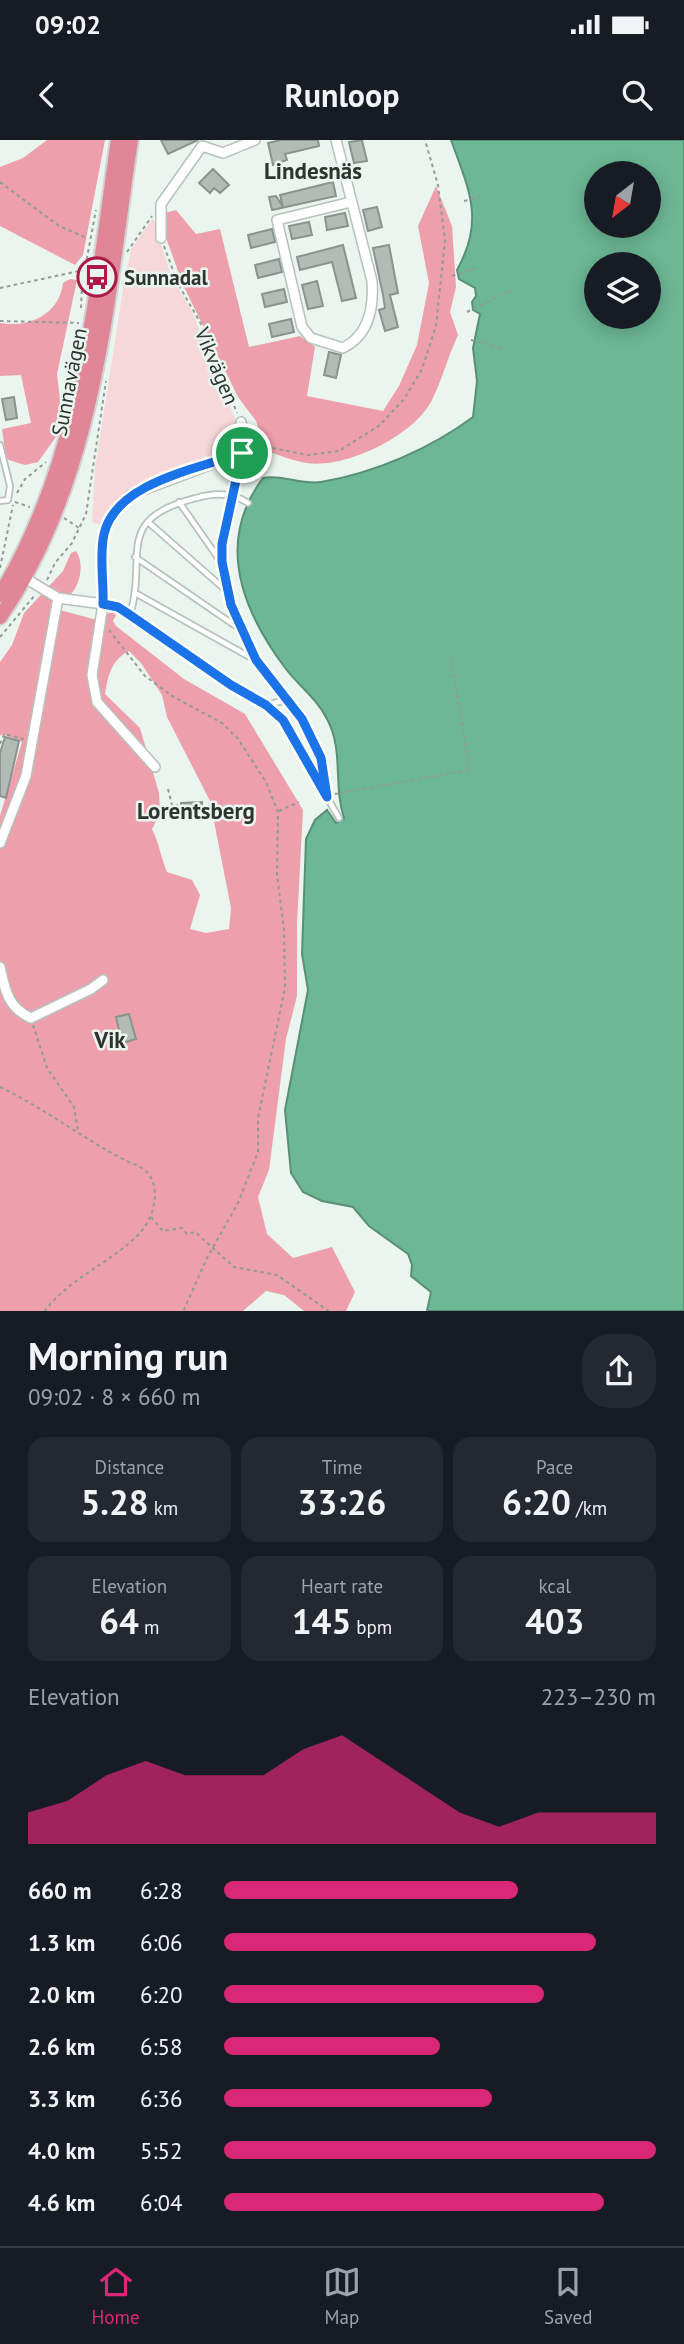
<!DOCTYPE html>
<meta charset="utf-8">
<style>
:root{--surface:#171b24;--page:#242831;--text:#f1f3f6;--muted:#9ea1a6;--line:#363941;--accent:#db2777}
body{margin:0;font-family:"PT Sans",sans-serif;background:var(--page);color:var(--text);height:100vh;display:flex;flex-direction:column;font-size:26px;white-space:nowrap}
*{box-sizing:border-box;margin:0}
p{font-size:23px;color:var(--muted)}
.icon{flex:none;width:38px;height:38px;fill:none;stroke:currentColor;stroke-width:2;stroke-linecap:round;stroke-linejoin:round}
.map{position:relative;height:1171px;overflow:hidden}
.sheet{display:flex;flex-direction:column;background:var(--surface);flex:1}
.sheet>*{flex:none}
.needle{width:46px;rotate:211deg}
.tools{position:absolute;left:584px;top:21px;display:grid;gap:14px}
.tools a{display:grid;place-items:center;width:77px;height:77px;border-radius:50%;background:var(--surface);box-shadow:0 4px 18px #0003;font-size:35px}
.pin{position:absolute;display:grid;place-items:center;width:60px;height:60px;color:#fff;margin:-30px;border:4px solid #fff;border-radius:50%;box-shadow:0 2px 7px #0007}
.round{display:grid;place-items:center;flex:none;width:74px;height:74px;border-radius:28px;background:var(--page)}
.overview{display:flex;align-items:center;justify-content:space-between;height:119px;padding:0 28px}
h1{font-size:38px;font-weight:700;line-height:52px}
.figures{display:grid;grid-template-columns:repeat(3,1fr);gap:10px;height:119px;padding:7px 28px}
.figures div{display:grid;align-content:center;border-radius:18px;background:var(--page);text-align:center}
.figures b{font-size:35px;font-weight:700}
.figures small{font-size:19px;font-weight:400}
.figures p{font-size:19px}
.chart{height:196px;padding:14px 28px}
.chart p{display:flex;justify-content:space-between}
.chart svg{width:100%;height:126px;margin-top:7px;fill:var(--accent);opacity:.7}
ul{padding:0 28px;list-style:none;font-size:23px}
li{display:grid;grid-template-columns:112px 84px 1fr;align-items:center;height:52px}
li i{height:18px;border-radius:9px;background:var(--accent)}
.status{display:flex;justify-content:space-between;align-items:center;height:49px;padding:0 35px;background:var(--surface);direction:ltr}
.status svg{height:19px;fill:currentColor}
header{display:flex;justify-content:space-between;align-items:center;height:91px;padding:0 28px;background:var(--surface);font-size:32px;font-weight:700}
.tab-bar{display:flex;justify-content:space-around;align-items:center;height:98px;border-top:2px solid var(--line);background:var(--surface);font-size:19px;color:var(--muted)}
.tab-bar a{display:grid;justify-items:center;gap:4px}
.tab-bar .current{color:var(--accent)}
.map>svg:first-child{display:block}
</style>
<div class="status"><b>09:02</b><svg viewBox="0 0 49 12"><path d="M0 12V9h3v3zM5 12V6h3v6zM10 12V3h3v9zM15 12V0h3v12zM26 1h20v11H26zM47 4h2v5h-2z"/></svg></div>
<header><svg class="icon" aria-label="back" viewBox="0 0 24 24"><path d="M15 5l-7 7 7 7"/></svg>Runloop<svg class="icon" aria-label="search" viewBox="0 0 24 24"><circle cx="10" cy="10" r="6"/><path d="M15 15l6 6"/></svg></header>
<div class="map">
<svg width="684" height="1172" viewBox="0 0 684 1172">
<rect width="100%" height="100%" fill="#e9f5ee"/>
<path fill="#f6d7da" d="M153 78 172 139 192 171 240 291 233 314 147 342 119 359 102 386 92 382 95 329 124 143 131 109Z"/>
<path fill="#eda0ab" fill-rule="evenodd" d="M47 0H105L83 115 75 125 0 86V27L23 18Z
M436 46 452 86 456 147 450 172 458 195C448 216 442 240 432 260 414 296 345 329 307 323 293 321 279 315 266 311L256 281 238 257 183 145 165 95V73L176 70 196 94 220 89 249 207 300 196 315 207 307 256 383 271 399 246 417 205 429 143 418 86Z
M70 139 77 140 57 234 61 269 56 297 38 322 25 325 6 319 2 289 31 283 21 235 0 236V183C29 188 59 175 63 143Z
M76 411C85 423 80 447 69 456H62L60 470 93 479 112 472 116 475 113 481 116 486 184 539 245 574 303 670 297 783V856L286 899 269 1030 258 1057 267 1094 293 1118 332 1107 355 1152 346 1171H304L284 1155 266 1151 243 1171H0V676L22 602 2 594 0 596V522L12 505 24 473 63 431 71 413ZM129 511 141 523 162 555 167 577 210 661 231 768 229 789 206 793 190 789 200 755 192 740 167 732C161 717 159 703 152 689L160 673 159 653 140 588 105 554C108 536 111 520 129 511Z"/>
<path fill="#6cb794" stroke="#598f76" stroke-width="2" fill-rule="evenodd" d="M451 0H684V1171H427L431 1152 411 1136 412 1125 408 1114 369 1086 353 1067 322 1061 303 1052 291 1033 285 970 308 850 302 814 306 699 315 680 327 670 336 683 344 678C333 645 344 610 327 579 318 560 299 546 286 529 242 471 215 402 263 338 281 334 301 345 321 342 374 333 430 309 473 277L477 241 473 208 480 174 473 170 472 162 476 156 475 148 459 139 457 130C485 80 469 50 451 0ZM597 33H649V86H597ZM597 124H649V177H597Z"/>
<path fill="#b1bcb6" stroke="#89948e" stroke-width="2" d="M161 0H198L168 14Z
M281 0H318L319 6 285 14 287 20 273 25 268 3Z
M362 0 367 21 354 23 349 2Z
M213 29 229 45 220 53 214 48 210 53 199 43Z
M333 42 336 56 272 70 269 57 276 56 283 67 280 55Z
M377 67 382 87 368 91 363 70Z
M345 73 348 86 327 90 325 77Z
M309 82 312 95 292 99 289 86Z
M272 89 275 102 251 108 248 95Z
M343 105 356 158 342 161 332 122 300 130 297 117Z
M389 105 398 153 390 155 398 187 385 191 379 170 385 168 383 155 373 108Z
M279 119 282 132 258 138 255 125Z
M317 141 323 166 308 169 302 145Z
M284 149 287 162 265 167 262 154Z
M291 179 294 192 272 197 269 184Z
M329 212 341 215 336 238 324 235Z
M14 257 17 278 6 280 2 259Z
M5 597 19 601 6 658 0 656V613Z
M202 662 203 677 182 679 181 663Z
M129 874 136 899 122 903 116 877Z"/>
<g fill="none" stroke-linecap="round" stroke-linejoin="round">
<g stroke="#b6c2bb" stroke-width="8">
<path id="service" d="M0 305 10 346 8 360 0 361
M179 362 221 422
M148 382 229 453
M135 417 240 489
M137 454 255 520
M105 465 130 475 231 545 266 565 287 560C248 510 211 448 224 382 229 360 242 336 242 314
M130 475C148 416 112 379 196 358 213 353 232 352 248 363
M287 560C310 588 321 617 327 653
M267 566 283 580 339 678"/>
</g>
<g stroke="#b6c2bb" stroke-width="12">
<path id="minor" d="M336 0 372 141C374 168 369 195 343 208L311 198 302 187 277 80 351 62
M202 6 223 13 255 0
M161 98V64L202 6
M25 438 58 458
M155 627 97 562 92 535 103 464V398L111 376 130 355 242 313 244 296 241 282
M0 703 26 636 58 458 103 464
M0 827C5 850 8 868 31 878L91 849 103 840"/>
</g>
<g stroke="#d1d2d1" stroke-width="18">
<path id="trunk" d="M0 455C84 317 95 156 118 0
M0 477C96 337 106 163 131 0"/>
</g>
<path stroke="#929b96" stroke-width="2" stroke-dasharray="3.5 3.5" stroke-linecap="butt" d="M0 42 59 86 87 98
M464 61 485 56
M164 106 178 144 204 189 237 273
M127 112 152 76
M452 136 479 127
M0 148 84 130
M81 168 82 144 96 70
M467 172 512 150
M0 181 79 183
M471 200 502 208
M252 304 308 315 339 311 380 285 404 259 422 229 436 186 445 100 438 45 425 0
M17 353 25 339 46 322
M15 362 30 367
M64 378 79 388
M0 428 13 365
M47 440 55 423 72 403 86 374 106 241
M109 490 145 536 172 556 222 583 238 599 266 642 278 672 277 734 284 790 285 848 258 978V1012L238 1063 207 1118 183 1172
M0 497 35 455
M0 604 4 594 24 599
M168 649 172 665H178
M335 654 470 630 450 516
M279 671 299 662
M33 885 47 928 74 967 78 991
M0 947C42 967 78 995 119 1017 130 1024 143 1025 150 1036 161 1054 152 1081 138 1095 109 1124 69 1138 44 1172
M151 1077 163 1091 182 1088 187 1094 195 1092 234 1127 277 1135 330 1172"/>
<use href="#service" stroke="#fff" stroke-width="4.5"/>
<use href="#minor" stroke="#fff" stroke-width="9"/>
<use href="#trunk" stroke="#e08697" stroke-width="14"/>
</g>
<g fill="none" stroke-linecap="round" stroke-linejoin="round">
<g stroke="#fff" stroke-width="14">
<path id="route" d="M242 313 222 404V422L231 465 256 520 302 579 321 618 327 657 283 580 266 565 231 545 130 475 118 467 103 464C104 442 99 416 104 394 116 342 198 329 242 313Z"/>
</g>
<use href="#route" stroke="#1a73e8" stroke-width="9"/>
</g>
<defs>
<g id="bus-ring" transform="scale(2.0125)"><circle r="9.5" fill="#e9f5ee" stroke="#ac1947" stroke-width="1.5"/><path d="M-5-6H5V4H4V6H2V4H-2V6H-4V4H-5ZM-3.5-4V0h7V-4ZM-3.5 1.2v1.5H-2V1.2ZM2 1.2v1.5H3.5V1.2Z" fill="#ac1947"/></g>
</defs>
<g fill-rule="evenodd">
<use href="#bus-ring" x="97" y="137"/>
</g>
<g text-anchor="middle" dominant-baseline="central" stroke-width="5" stroke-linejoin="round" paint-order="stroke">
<g font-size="21" font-weight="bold" fill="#2e3330" stroke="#e9f5ee" text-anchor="start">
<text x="124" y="137">Sunnadal</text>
</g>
<g font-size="21" fill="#2e3330" stroke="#e9f5ee">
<text transform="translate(217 226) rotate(67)">Vikvägen</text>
<text transform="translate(69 242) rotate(-79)">Sunnavägen</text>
</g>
<g font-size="23" font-weight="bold" fill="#2e3330" stroke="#e9f5ee">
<text x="313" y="30">Lindesnäs</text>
<text x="196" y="670">Lorentsberg</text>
<text x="110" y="899">Vik</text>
</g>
</g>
</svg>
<div class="tools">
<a><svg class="needle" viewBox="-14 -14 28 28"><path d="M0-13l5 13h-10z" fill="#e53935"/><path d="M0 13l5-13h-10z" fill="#9ea1a6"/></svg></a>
<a><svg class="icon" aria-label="layers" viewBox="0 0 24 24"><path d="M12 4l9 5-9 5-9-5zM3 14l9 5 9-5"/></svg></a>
</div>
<div class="pin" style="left:242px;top:313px;background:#1e9e55"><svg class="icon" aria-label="arrive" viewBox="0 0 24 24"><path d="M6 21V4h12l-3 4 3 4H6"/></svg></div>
</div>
<section class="sheet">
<div class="overview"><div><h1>Morning run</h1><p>09:02 · 8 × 660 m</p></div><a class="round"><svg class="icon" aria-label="share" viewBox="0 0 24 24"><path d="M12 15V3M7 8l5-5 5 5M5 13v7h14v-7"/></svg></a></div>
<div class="figures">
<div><p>Distance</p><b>5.28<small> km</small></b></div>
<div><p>Time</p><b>33:26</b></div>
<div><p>Pace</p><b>6:20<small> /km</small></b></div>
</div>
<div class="figures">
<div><p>Elevation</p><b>64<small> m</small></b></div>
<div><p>Heart rate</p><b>145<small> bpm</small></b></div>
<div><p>kcal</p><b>403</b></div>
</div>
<div class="chart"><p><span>Elevation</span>223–230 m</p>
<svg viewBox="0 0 160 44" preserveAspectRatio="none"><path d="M0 44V33L10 29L20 20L30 15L40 20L50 20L60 20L70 11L80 6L90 15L100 24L110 33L120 38L130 33L140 33L150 33L160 33V44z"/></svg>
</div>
<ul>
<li><b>660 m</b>6:28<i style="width:68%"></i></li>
<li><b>1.3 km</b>6:06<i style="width:86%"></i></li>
<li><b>2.0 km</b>6:20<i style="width:74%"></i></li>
<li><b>2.6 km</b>6:58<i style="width:50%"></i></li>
<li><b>3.3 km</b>6:36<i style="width:62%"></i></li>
<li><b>4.0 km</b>5:52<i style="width:100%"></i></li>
<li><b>4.6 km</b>6:04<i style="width:88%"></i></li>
</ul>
</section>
<nav class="tab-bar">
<a class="current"><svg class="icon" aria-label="home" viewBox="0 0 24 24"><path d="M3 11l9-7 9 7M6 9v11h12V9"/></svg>Home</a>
<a><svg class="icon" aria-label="map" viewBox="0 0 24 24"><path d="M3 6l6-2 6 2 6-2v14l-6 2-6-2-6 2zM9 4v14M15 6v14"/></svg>Map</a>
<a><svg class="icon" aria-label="saved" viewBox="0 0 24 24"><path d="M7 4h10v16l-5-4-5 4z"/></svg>Saved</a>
</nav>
